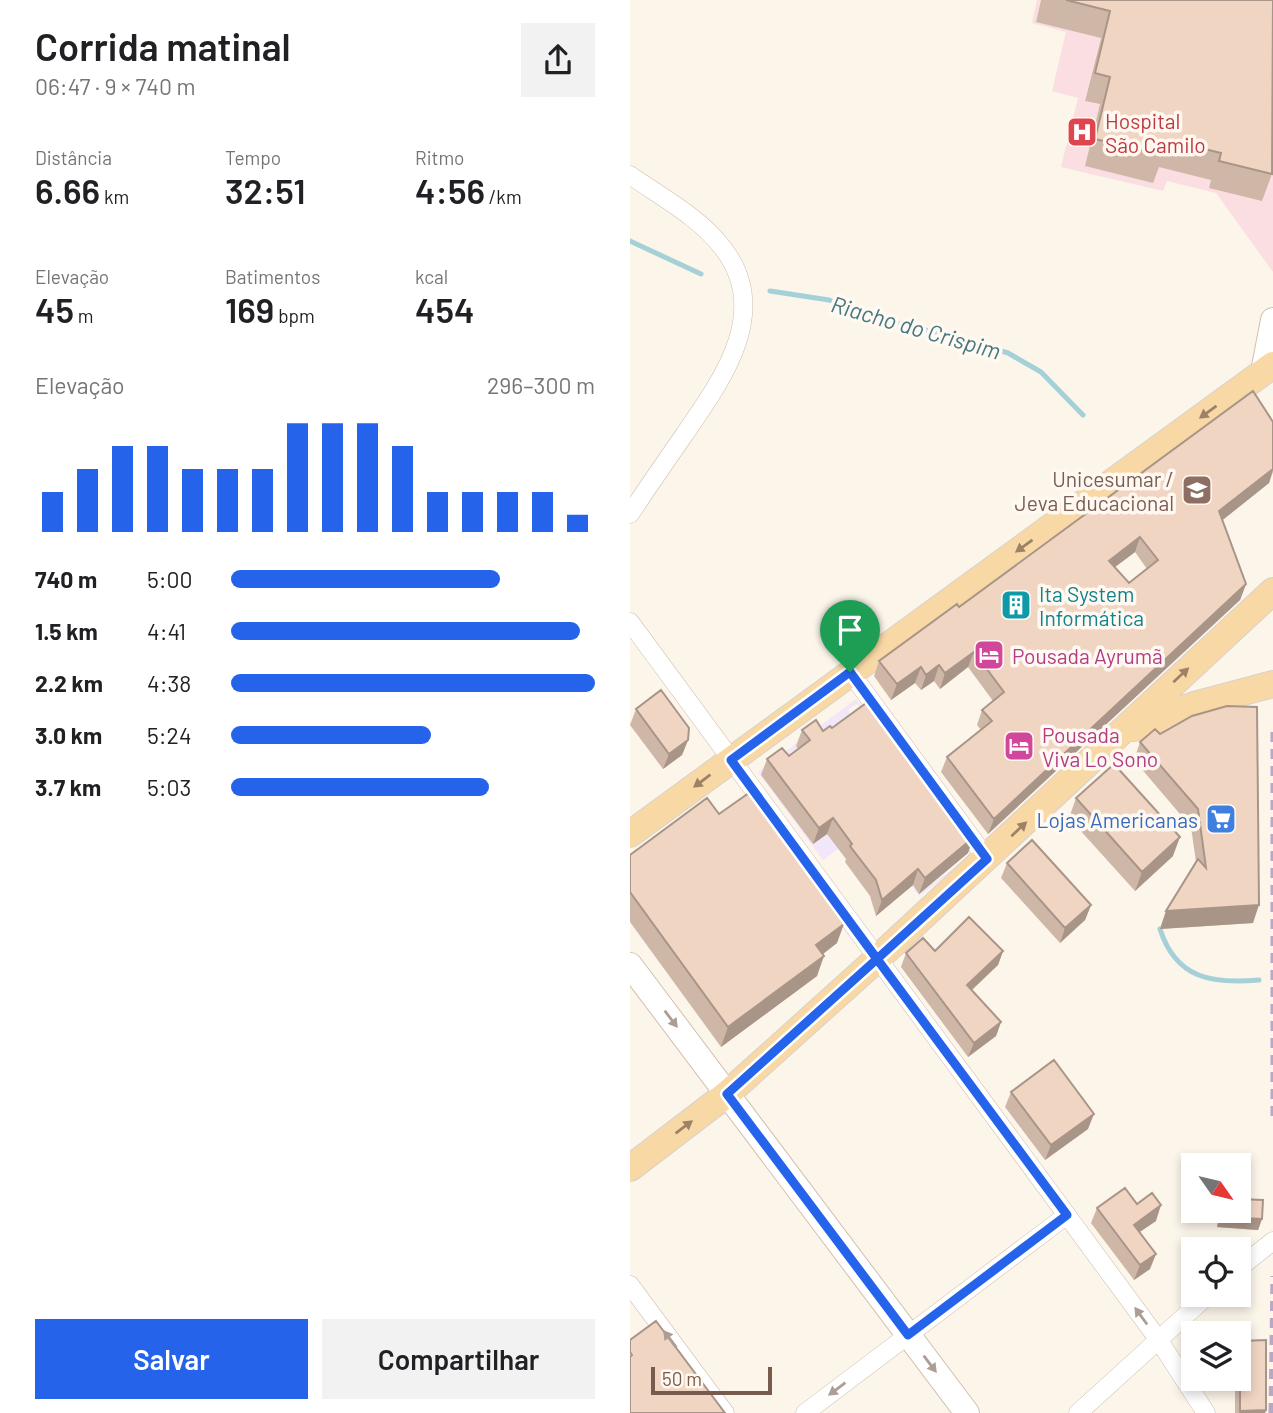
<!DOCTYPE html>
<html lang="pt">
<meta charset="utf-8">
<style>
:root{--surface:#fff;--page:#f2f2f2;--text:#202124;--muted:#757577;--accent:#2563eb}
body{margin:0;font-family:Barlow,sans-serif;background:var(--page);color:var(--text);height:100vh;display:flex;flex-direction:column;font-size:26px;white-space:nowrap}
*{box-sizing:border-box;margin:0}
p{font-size:23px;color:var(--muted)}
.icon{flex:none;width:38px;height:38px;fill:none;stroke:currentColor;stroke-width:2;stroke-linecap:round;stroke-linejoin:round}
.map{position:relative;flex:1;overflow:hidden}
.sheet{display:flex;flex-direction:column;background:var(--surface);width:630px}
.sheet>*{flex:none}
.needle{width:46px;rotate:124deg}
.tools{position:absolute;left:551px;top:1153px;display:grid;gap:14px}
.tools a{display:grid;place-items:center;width:70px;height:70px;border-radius:0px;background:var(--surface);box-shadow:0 4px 10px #0003;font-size:35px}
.scale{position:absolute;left:21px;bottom:18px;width:121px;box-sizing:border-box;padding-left:7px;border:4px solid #775c4d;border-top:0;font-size:19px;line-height:24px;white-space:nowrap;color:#775c4d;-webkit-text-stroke:5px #fff9f1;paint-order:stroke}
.pin{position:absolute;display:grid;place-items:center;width:60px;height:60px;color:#fff;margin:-72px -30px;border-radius:50% 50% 50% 0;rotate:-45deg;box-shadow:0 0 7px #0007}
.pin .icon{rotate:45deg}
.round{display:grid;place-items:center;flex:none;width:74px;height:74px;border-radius:0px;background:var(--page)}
.overview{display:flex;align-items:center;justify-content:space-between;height:119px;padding:0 35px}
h1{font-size:38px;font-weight:600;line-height:52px}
.metrics{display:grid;grid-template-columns:repeat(3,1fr);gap:10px;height:119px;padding:7px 35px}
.metrics div{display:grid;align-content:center}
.metrics b{font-size:35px;font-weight:600}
.metrics small{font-size:19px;font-weight:400}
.metrics p{font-size:19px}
.chart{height:196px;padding:14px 35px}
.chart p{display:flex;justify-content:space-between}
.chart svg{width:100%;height:126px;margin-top:7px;stroke:var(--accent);stroke-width:6}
.cta{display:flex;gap:14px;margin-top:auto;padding:14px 35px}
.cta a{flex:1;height:80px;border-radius:0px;background:var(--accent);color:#fff;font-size:28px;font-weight:600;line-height:80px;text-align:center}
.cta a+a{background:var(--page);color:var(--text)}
ul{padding:0 35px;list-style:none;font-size:23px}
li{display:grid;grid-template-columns:112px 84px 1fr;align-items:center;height:52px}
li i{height:18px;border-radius:9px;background:var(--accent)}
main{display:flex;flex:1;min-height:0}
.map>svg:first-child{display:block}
</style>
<main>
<section class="sheet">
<div class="overview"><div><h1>Corrida matinal</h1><p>06:47 · 9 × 740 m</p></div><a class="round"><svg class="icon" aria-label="share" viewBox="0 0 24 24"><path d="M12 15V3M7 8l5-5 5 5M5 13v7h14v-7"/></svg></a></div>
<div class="metrics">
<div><p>Distância</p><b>6.66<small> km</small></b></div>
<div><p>Tempo</p><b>32:51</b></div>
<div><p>Ritmo</p><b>4:56<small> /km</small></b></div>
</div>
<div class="metrics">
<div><p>Elevação</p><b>45<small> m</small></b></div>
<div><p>Batimentos</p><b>169<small> bpm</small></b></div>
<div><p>kcal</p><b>454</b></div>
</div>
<div class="chart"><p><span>Elevação</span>296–300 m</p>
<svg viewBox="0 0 160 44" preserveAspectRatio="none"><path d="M5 44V30M15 44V22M25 44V14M35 44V14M45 44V22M55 44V22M65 44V22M75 44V6M85 44V6M95 44V6M105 44V14M115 44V30M125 44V30M135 44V30M145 44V30M155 44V38"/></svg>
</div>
<ul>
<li><b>740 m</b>5:00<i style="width:74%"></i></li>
<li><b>1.5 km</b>4:41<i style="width:96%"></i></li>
<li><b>2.2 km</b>4:38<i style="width:100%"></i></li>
<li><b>3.0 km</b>5:24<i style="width:55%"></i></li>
<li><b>3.7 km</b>5:03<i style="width:71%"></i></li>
</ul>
<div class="cta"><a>Salvar</a><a>Compartilhar</a></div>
</section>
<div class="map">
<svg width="643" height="1413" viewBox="0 0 643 1413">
<rect width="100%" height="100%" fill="#fcf5ea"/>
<path fill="#f2e7f9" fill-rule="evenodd" d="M226 699 342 857 289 896 239 827 193 860 128 772ZM227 704 236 715 197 834 183 844 174 756 167 746 226 722 218 710ZM300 803 340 856 289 894Z"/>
<path fill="#fadee1" d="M407 0H411L406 22 480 0 455 100 470 104 455 166 523 182 550 76 581 180 579 188 643 159V272L586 193 537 181 533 191 431 167 448 98 422 91 436 32 402 23Z"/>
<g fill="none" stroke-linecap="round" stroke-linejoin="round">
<path stroke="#a5d0d8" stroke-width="5" d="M0 241 71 274
M140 291 199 300 257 321 333 339 378 353 411 372 453 415
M530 929C546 979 582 984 629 980"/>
<g stroke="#cebdaf" stroke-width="19">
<path id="street" d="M0 175C31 197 69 217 92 247 143 311 92 380 54 435 36 461 18 487 0 514
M0 622 528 1339 576 1413
M220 672 357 859
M609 1268 643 1241
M0 1285 95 1413
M175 1413 437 1215
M448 1413 578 1295"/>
</g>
<g stroke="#d4bfaf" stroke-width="26">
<path id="secondary" d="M633 372 643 320
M0 965 337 1413"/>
</g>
<g stroke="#d9d1cd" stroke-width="28">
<path id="primary" d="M504 728 564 705 643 684
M0 834 643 365
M0 1168 97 1094 247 959 643 591"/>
</g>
<use href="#street" stroke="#fff" stroke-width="18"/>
<use href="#secondary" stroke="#fff" stroke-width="24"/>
<use href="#primary" stroke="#f8d9a5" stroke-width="26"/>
<path stroke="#b8a8c7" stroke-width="5" stroke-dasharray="10 7" stroke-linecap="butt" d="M643 732V1118
M641 1413 643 1276"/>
</g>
<path fill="#cfb7a8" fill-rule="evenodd" d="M411 0H643V171L632 201 579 188 581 180 529 167 523 183 455 166 470 104 455 101 471 38 406 22Z
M643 422V472L639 483 592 520 616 584 610 600 358 834 311 772 317 757 351 730 347 725 352 710 363 701 338 667 310 689 304 681 291 690 285 683 261 700 244 676 249 661 329 607ZM505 552 517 569 499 583 485 567Z
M627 707 623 923 530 929 536 911 566 862 561 827 504 760 510 742 530 734Z
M6 709 58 740 52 755 33 769 0 725Z
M172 730 193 731 338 853 289 894 283 885 246 916 240 896 215 862 216 859 197 834 183 844 131 775 137 759 159 756 168 749 166 746Z
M446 798 543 856 505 891 439 818Z
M89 814 207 943 192 954 187 976 91 1047 0 922V855Z
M377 863 461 905 455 920 430 943 371 878Z
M305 951H373L368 965 342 990 371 1022 366 1036 338 1057 271 967 276 953Z
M381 1092 458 1129 415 1160 375 1107Z
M507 1204 526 1221 509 1232 520 1269 504 1280 461 1223 467 1208Z
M588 1211H609L632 1219 628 1230 587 1227Z
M610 1341 636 1410 635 1413H605V1379H609V1344Z"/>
<path fill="#a99588" d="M643 469 639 483 584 527 589 511Z
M510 537 505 552 473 576 479 561Z
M616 584 610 600 358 834 364 819Z
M344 652 338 667 310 689 315 673Z
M309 665 304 681 291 690 296 675Z
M291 667 285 683 261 700 267 684Z
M58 740 52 755 33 769 39 754Z
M203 818 197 834 183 844 189 828Z
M344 837 338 853 289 894 295 878Z
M550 837 543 856 505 891 512 872Z
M288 869 283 885 246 916 252 900Z
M461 905 455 920 430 943 435 928Z
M629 905 623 923 530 929 536 911Z
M214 924 207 943 179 965 186 945Z
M373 951 368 965 332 999 337 985Z
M194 956 187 976 91 1047 98 1027Z
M371 1022 366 1036 338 1057 344 1043Z
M464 1114 458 1129 415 1160 421 1145Z
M531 1205 526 1221 498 1240 504 1225Z
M591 1217 632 1219 628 1230 587 1227Z
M526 1254 520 1269 504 1280 510 1265Z
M636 1410 635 1413H609L610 1411Z"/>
<path fill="#f1d5c3" stroke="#a99588" stroke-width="2" fill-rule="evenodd" d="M436 0H643L642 174 589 161 591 153 537 140 533 155 465 139 480 77 465 73 480 11Z
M623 391 643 422V469L589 511 616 584 364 819 317 757 362 721 352 710 374 692 344 652 315 673 309 665 296 675 291 667 267 684 249 661 327 604 329 607ZM510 537 528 560 499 583 479 561Z
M31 690 59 728 58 740 39 754 6 709Z
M239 701 304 788 306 787 344 837 295 878 288 869 252 900 246 880 220 846 222 844 203 818 189 828 137 759 152 748 159 756 180 740 172 730 186 720 193 731 200 726 202 728Z
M597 706 627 707 629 905 536 911 568 859 576 868 568 809 510 742 525 729 530 734 562 716Z
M484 764 550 837 512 872 446 798Z
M119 793 214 924 186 945 194 956 98 1027 0 892V855L77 798 89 814Z
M402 840 461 905 435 928 377 863Z
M339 917 373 951 337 985 371 1022 344 1043 276 953 293 938 305 951Z
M424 1060 464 1114 421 1145 381 1092Z
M495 1188 507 1204 522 1193 531 1205 504 1225 526 1254 510 1265 467 1208Z
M609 1199 633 1200 632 1219 591 1217V1211H609Z
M26 1321 95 1413H0V1357L2 1355 0 1352V1340Z
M636 1340V1410L610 1411V1341Z"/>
<defs><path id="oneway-solid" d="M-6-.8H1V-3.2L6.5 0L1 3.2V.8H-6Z" transform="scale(1.75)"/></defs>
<g fill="#9e8267">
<use href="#oneway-solid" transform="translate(578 412) rotate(144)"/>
<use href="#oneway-solid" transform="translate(394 546) rotate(144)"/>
<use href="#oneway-solid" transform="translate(551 675) rotate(-43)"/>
<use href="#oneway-solid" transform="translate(72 781) rotate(143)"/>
<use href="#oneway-solid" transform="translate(389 829) rotate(-43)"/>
<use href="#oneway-solid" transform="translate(54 1127) rotate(-37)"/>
</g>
<g fill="#ad9d94">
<use href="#oneway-solid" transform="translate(41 1019) rotate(53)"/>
<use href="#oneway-solid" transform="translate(511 1316) rotate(-126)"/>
<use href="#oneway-solid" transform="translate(40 1339) rotate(-127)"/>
<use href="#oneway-solid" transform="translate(300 1364) rotate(53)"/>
<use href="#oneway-solid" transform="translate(207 1389) rotate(143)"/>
</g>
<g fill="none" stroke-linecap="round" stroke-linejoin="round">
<g stroke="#fff" stroke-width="14">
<path id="route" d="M220 672 101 760 247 959 97 1094 278 1335 437 1215 247 959 357 859 220 672"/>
</g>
<use href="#route" stroke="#2563eb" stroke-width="9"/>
</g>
<defs>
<g id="hospital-square" transform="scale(1.575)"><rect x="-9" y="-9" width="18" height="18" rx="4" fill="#e0444e" stroke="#fff9f1"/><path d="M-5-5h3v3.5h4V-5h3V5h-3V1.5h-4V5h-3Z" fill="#fff"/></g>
<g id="university-square" transform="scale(1.575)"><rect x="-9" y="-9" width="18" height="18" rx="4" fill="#8d6e63" stroke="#fff9f1"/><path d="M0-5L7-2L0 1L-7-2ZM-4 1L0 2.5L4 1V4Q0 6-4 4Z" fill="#fff"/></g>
<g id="building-square" transform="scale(1.575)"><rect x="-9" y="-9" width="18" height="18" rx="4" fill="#0f9aa8" stroke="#fff9f1"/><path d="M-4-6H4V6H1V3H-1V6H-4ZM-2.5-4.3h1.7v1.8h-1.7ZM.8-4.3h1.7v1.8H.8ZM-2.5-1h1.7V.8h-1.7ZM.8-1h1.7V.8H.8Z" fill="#fff"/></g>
<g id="hotel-square" transform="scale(1.575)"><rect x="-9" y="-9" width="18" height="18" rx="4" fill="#d1479c" stroke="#fff9f1"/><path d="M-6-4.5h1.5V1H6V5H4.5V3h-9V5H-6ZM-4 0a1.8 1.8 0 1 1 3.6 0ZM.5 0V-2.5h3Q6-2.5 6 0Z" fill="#fff"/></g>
<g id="supermarket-square" transform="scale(1.575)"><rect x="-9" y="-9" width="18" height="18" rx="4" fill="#3f7fe0" stroke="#fff9f1"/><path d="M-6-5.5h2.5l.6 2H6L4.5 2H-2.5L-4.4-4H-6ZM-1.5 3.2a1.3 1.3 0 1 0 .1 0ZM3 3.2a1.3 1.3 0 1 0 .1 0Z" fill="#fff"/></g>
</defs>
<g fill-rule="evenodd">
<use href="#hospital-square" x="452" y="132"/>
<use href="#university-square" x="567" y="490"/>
<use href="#building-square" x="386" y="605"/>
<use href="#hotel-square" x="359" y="655"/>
<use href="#hotel-square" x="389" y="746"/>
<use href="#supermarket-square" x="591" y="819"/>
</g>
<g text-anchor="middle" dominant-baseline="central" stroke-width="7" stroke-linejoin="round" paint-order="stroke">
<g font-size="21" fill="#be3a42" stroke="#fff9f1" text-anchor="start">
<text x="475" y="120">Hospital<tspan x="475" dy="24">São Camilo</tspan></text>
</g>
<g font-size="21" fill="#785e54" stroke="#fff9f1" text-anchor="end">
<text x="544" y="478">Unicesumar /<tspan x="544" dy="24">Jeva Educacional</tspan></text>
</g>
<g font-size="21" fill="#0d838f" stroke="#fff9f1" text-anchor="start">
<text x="409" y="593">Ita System<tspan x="409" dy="24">Informática</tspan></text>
</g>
<g font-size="21" fill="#b23c85" stroke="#fff9f1" text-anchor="start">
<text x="382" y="655">Pousada Ayrumã</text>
<text x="412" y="734">Pousada<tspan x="412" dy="24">Viva Lo Sono</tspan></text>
</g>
<g font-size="21" fill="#366cbe" stroke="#fff9f1" text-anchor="end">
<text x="568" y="819">Lojas Americanas</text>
</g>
<g font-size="23" font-style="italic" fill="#447983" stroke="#fff9f1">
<text transform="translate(286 327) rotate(16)">Riacho do Crispim</text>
</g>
</g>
</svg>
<div class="tools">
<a><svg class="needle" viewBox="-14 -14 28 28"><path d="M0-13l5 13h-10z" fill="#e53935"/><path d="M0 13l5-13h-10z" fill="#757577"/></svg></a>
<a><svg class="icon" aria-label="locate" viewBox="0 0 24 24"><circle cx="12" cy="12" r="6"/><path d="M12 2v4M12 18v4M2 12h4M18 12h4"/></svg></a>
<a><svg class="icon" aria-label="layers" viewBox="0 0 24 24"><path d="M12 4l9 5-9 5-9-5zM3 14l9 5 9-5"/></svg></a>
</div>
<div class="scale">50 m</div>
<div class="pin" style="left:220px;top:672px;background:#1e9e55"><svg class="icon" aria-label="arrive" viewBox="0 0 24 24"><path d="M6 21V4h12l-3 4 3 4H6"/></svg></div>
</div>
</main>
